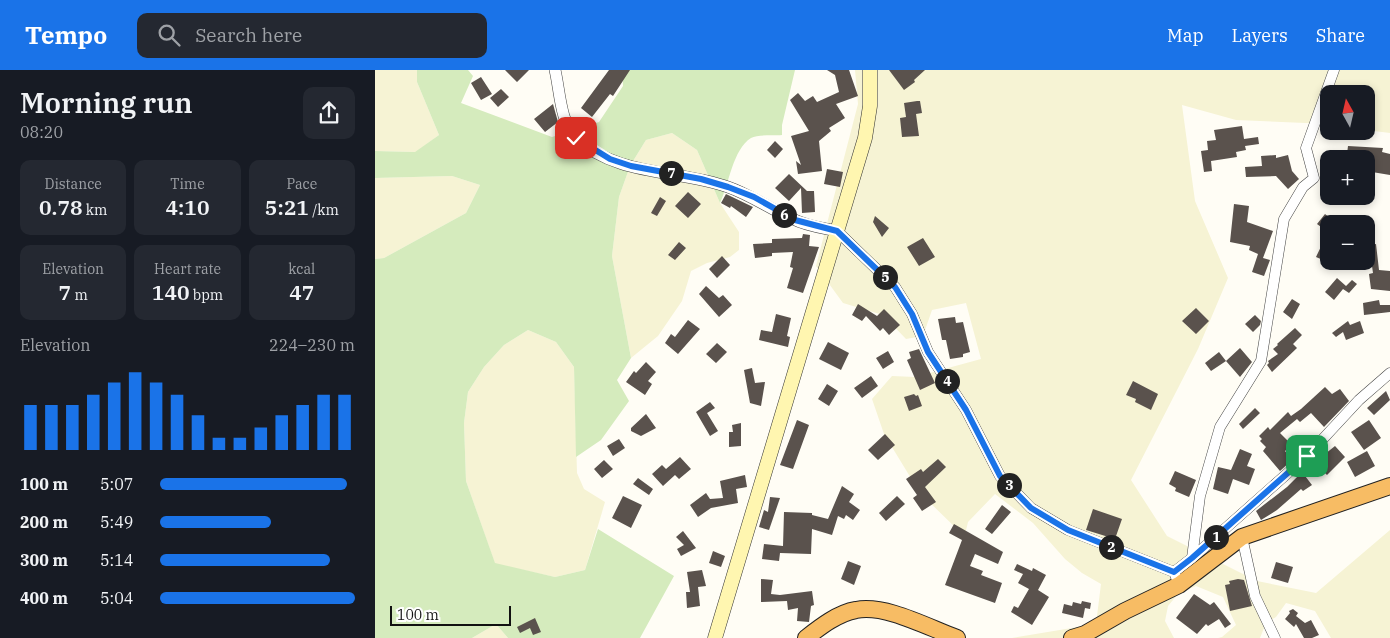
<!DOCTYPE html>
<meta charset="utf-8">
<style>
:root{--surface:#171b24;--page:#242831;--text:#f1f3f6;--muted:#9ea1a6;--accent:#1a73e8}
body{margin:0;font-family:"IBM Plex Serif",serif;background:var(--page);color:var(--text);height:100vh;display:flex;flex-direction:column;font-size:19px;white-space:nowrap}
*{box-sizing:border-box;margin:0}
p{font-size:16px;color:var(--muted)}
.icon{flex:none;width:28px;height:28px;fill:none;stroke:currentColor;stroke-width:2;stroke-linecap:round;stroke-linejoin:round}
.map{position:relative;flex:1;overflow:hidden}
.sheet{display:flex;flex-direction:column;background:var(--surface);width:375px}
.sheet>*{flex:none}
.needle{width:32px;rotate:352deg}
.buttons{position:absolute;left:945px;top:15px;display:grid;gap:10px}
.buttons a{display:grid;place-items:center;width:55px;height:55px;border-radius:10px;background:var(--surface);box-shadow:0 2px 8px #0003;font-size:25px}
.scale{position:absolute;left:15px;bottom:12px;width:121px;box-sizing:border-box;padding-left:5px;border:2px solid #111;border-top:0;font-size:14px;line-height:18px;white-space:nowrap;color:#111;-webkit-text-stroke:4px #fff;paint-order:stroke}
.pin{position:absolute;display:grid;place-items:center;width:42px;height:42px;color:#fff;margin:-21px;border-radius:10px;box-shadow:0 2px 8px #0006}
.km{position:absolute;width:25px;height:25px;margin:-12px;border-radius:50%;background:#222;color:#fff;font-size:14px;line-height:25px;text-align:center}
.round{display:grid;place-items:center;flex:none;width:52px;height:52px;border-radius:10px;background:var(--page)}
.headline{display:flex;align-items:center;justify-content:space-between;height:85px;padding:0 20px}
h1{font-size:28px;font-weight:600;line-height:38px}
.stats{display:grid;grid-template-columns:repeat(3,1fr);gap:8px;height:85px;padding:5px 20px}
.stats div{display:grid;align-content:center;border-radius:10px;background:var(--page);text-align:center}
.stats b{font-size:21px;font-weight:600}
.stats small{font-size:14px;font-weight:400}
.stats p{font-size:14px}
.chart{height:140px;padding:10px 20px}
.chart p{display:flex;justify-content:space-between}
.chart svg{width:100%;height:90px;margin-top:5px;stroke:var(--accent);stroke-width:6}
ul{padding:0 20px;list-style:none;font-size:16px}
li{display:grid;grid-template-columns:80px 60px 1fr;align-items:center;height:38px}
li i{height:12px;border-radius:6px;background:var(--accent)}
header{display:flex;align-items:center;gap:30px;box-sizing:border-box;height:70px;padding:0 25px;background:var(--accent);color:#fff}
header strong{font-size:24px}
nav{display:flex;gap:28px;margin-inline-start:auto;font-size:18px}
.search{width:350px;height:45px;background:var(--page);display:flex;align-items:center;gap:12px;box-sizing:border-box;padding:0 18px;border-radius:10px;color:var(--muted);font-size:19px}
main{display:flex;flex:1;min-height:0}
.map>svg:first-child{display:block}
</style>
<header>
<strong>Tempo</strong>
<div class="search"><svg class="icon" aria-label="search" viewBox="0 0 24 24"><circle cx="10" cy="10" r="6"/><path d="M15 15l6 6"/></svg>Search here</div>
<nav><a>Map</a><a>Layers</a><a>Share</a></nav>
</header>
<main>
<section class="sheet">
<div class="headline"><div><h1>Morning run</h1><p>08:20</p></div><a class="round"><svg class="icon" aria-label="share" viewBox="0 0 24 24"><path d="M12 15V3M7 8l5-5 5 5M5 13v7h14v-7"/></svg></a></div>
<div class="stats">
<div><p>Distance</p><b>0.78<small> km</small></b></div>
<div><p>Time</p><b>4:10</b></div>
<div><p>Pace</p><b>5:21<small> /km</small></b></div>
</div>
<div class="stats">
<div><p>Elevation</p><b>7<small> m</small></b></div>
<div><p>Heart rate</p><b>140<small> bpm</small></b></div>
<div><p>kcal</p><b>47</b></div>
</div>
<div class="chart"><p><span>Elevation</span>224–230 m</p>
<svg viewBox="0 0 160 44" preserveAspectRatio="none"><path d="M5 44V22M15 44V22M25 44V22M35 44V17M45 44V11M55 44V6M65 44V11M75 44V17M85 44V27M95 44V38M105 44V38M115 44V33M125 44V27M135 44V22M145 44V17M155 44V17"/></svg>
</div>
<ul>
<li><b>100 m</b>5:07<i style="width:96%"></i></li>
<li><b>200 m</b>5:49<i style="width:57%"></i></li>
<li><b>300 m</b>5:14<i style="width:87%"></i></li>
<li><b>400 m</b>5:04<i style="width:100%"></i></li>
</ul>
</section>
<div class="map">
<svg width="1015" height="568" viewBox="0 0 1015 568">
<rect width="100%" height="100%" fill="#fffdf5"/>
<path fill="#f6f3d4" d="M0 0H42V12L64 65 41 82 0 81Z
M480 0H1015V63L991 60V24H954V54L861 50 807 35 820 131 853 208 823 279 756 410 792 466 882 511 941 523 1015 460V568H956L940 541 911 533 901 547 891 553 885 568H843L847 567 861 555 848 527 821 516 803 524 793 536 790 551 799 568H637L721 554 726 514 707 503 690 489 658 453 620 424 593 452 589 469 586 463 545 423 509 364 497 329 517 306 540 307 606 289 591 233 557 240 548 266 531 269 508 245 468 233 441 196 483 34Z
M297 63 322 80 345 133 364 162V180L355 187 332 193 316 201 307 231 283 266 256 288 237 186 244 127 255 96 271 70Z
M77 106 105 115 91 143 9 188 0 189V108Z
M153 260 181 272 199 297 202 403 209 419 230 432 210 500 180 507 120 494 91 411 89 353 93 322 109 297 129 275Z
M121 554 133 568H97Z"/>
<path fill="#d5ebbd" d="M42 0H93L98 6 86 33 177 67 224 52 248 16 247 0H420L407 55V65C399 66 383 64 376 68 358 79 354 114 345 133L322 80 297 63 271 70 255 96 244 127 237 186 256 288 242 310 254 331 226 370 201 387 199 297 181 272 153 260 129 275 109 297 93 322 89 353 91 411 120 493 180 507 210 500 223 459 299 506 265 568H133L121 554 97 568H0V189L9 188 91 143 105 115 77 106 0 108V81L40 82 64 65 42 12Z"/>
<path fill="#5a524d" d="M130 0H154L142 12Z
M234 0H255L238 26 235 24 217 47 206 38Z
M452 0H474L483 26 461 34 470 48 454 58 456 61 444 71 447 101 423 104 421 91 426 95 416 66 434 61 415 30 423 23 430 31 438 26 442 32 464 22 460 5Z
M514 0H550L539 10 540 12 529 20Z
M106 7 117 24 106 30 96 13Z
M126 19 134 27 123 37 115 28Z
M542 31H545L547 43 541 44 544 66 527 67 525 48 531 47 529 33Z
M178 34 183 52 170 62 159 49Z
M867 56 869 69 883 67 884 74 870 76 871 80 861 82 862 87 836 91 837 101 829 102 826 81 833 80 832 71 841 70 839 60Z
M400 71 408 79 400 88 392 80Z
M973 76 1008 78 1007 82 1015 84V105L991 101V89H988V86L972 84Z
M901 85V88L913 85 917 101 924 109 913 119 901 106 871 107 870 97 887 96 886 86Z
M452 99 468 102 465 117 449 114Z
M414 104 432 121H439L440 142 427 143 426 118 414 131 400 118Z
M313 122 326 134 313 148 300 136Z
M351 124 378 137 371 147 356 136 355 138 346 133Z
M285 127 291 131 282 146 276 143Z
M859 134 874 136 872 152 898 161 888 188 895 190 889 206 877 202 883 184 874 180 875 176 855 172Z
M950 144 962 154H954V177L948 190 941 187 953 162 942 154Z
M500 146 514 158 507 167 498 152Z
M428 164 435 165 434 176 444 177 428 223 412 218 418 198 415 197 418 182 397 183V186L380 188 378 174 397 173V169L427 168Z
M548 168 560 187 544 196 532 177Z
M304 172 311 178 300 190 293 185Z
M1001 174 1004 200 1015 201V221L996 219 994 204 998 203 994 175Z
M347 186 355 195 342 208 334 199Z
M962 208 971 216 977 210 982 214 974 223 968 219 959 230 950 222Z
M331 216 344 228 348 225 357 235 344 247 324 224Z
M917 229 925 234 917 249 908 242Z
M1004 230 1005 235H1015V242L989 245 988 233Z
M483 234 502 246 509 239 525 255 514 265 508 258 505 261 491 246 487 251 477 245Z
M821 238 834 251 821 264 807 251Z
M401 244 416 248 412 266 415 267 413 277 384 270 386 260 397 262Z
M880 245 886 251 885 255 878 262 870 254Z
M580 247 581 253 588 252 595 282 588 284V287L575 289 571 270H567L563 249Z
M313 250 325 259 303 284 290 273 296 264 300 267Z
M973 251 975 255 985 251 989 263 971 270 968 262 961 267 957 263Z
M920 258 927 265 918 274 922 278 897 302 892 295 894 293 893 291 903 284 898 279 903 275 902 274Z
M453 272 474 283 466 300 444 289Z
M342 273 352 282 341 293 331 284Z
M865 278 877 292 865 307 851 291Z
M544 279 560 313 545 320 532 290 536 288 534 282Z
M513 281 519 292 508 299 501 288Z
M844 282 851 291 836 301 830 293Z
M271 292 281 302 273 311 277 314 270 325 251 312 259 301 261 303Z
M377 298 380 313 390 312 386 336 375 333 369 300Z
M496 306 503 316 487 328 479 318Z
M758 311 783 324 776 340 760 332 761 329 751 325Z
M452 314 463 321 454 336 443 329Z
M950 317 957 324 965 319 974 331 949 357 936 343 925 352 922 349 905 363 917 375 910 381 917 390 905 401 888 381 891 377 885 371 887 369 884 366 893 357 895 360 913 342 916 346 926 339Z
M1011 321 1015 330 999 345 992 338Z
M539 324 541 326 543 325 547 336 534 341 529 327Z
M335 332 340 338 332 343 343 361 335 366 321 342Z
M880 338 885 343 868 359 864 354Z
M271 344 281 358 266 366 256 361V358Z
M422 350 434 355 418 399 405 395Z
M994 350 1006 368 989 380 976 362Z
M366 353V376L354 377V362H358L357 355Z
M510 364 520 375 503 390 493 380Z
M244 369 250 378 238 386 232 376Z
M960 376 970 387 952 405 949 402 945 406 935 396Z
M865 379 877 384 872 396 880 399 874 415 858 409 853 424 838 419 843 397 856 400Z
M992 381 1000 396 980 407 972 392Z
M305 387 316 399 304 409 300 405 288 416 277 404 287 395 291 399Z
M563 389 571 397 550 417 561 432 547 441 538 428 542 425 531 409 546 399 548 402Z
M229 390 238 399 227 408 219 399Z
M800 401 821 410 814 427 800 421 801 418 794 414Z
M927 402 937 415 928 421 926 419 902 440 886 450 881 441 912 417Z
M370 405 372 417 361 419 363 433 336 438 323 447 315 435 331 423 335 429 348 428 345 411Z
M263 408 278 419 274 425 258 414Z
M467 416 479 424 474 432 485 440 478 450 471 445 469 449 463 446 457 465 437 459 436 484 405 483 404 491 387 489 389 474 408 476 409 442 437 443V445L453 449Z
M248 426 267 435 256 458 237 448Z
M522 426 530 434 511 451 504 443Z
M395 427 405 428 394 460 384 457 389 440 393 442Z
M627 435 636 442 617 464 610 459Z
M718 439 747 449 740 469 711 460Z
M579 454 628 482 623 494 600 484 595 496 608 501 606 505 627 513 620 533 570 515 587 470 574 463Z
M308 461 321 478 306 486 302 479 309 475 301 467Z
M338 481 350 486 346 497 334 493Z
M473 491 486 496 479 515 466 509Z
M901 492 918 497 913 513 896 508Z
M642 494 657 501 658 498 671 505 663 520 674 527 657 555 636 542 639 536 643 538 654 519 643 513 648 504 639 500Z
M327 500 331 516 323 517 325 536 312 538 311 522H315L312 502Z
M386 509 398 510 396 524 405 525 437 521 439 535 436 536 434 552 422 551 423 538 413 540 412 531 386 532Z
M863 509 869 510 877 536 855 541 850 515 855 514 854 511Z
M819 524 835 535 839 532 856 554 850 558 844 549 833 556 831 554 822 564 801 548Z
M707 531 716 533 715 539 710 538 708 548 687 543 689 534 697 536 698 532 706 534Z
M918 539 923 543 921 546 930 553 936 550 944 565 937 568H929L921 554 919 557 910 549 915 543 914 541Z
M160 548 166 562 158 565 155 558 145 563 142 557Z"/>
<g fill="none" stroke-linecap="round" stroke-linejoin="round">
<g stroke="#444" stroke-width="11">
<path id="minor" d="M462 161 520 217 537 244 553 282 591 340 625 406 656 438 693 460 799 502 804 515
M867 467 880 526 900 568
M817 488 825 426 845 357 886 291 909 149 928 117 939 108 931 78 959 0
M799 502 817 488 932 386 984 330 1015 303"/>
</g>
<g stroke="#444" stroke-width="12">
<path id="tertiary" d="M180 0C185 21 185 52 201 68 240 106 305 100 353 117 376 125 395 139 418 149 431 156 448 158 462 161"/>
</g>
<g stroke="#333" stroke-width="15">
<path id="secondary" d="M340 568 490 68 495 36V0"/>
</g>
<g stroke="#222" stroke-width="18">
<path id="trunk" d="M431 568C445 557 463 543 481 540 511 534 554 558 582 568
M697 568 710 564 750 541 804 515 867 467 1015 416"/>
</g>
<use href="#minor" stroke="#fff" stroke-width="10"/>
<use href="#tertiary" stroke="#fff" stroke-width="11"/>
<use href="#secondary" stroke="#fff6b0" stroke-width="14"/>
<use href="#trunk" stroke="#f7bc64" stroke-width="16"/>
</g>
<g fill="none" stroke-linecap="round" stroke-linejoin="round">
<g stroke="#fff" stroke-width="10">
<path id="route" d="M201 68 235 89 256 96 326 109 353 117 379 127 420 150 462 161 520 217 537 244 553 282 591 340 625 406 656 438 693 460 799 502 817 488 932 386"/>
</g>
<use href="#route" stroke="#1a73e8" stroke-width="6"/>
</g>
</svg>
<div class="buttons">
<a><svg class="needle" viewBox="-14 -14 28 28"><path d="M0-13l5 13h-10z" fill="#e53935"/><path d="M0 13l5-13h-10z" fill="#9ea1a6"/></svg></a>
<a>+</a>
<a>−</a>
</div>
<div class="scale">100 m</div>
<div class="pin" style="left:932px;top:386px;background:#1e9e55"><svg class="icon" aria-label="arrive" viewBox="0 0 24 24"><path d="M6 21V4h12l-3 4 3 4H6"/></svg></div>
<div class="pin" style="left:201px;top:68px;background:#d93025"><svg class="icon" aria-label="check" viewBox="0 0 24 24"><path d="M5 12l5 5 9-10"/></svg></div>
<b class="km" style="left:841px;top:467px">1</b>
<b class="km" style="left:736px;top:477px">2</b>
<b class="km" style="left:634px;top:415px">3</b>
<b class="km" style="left:572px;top:311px">4</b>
<b class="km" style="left:510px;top:207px">5</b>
<b class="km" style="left:409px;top:145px">6</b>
<b class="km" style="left:296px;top:103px">7</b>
</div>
</main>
